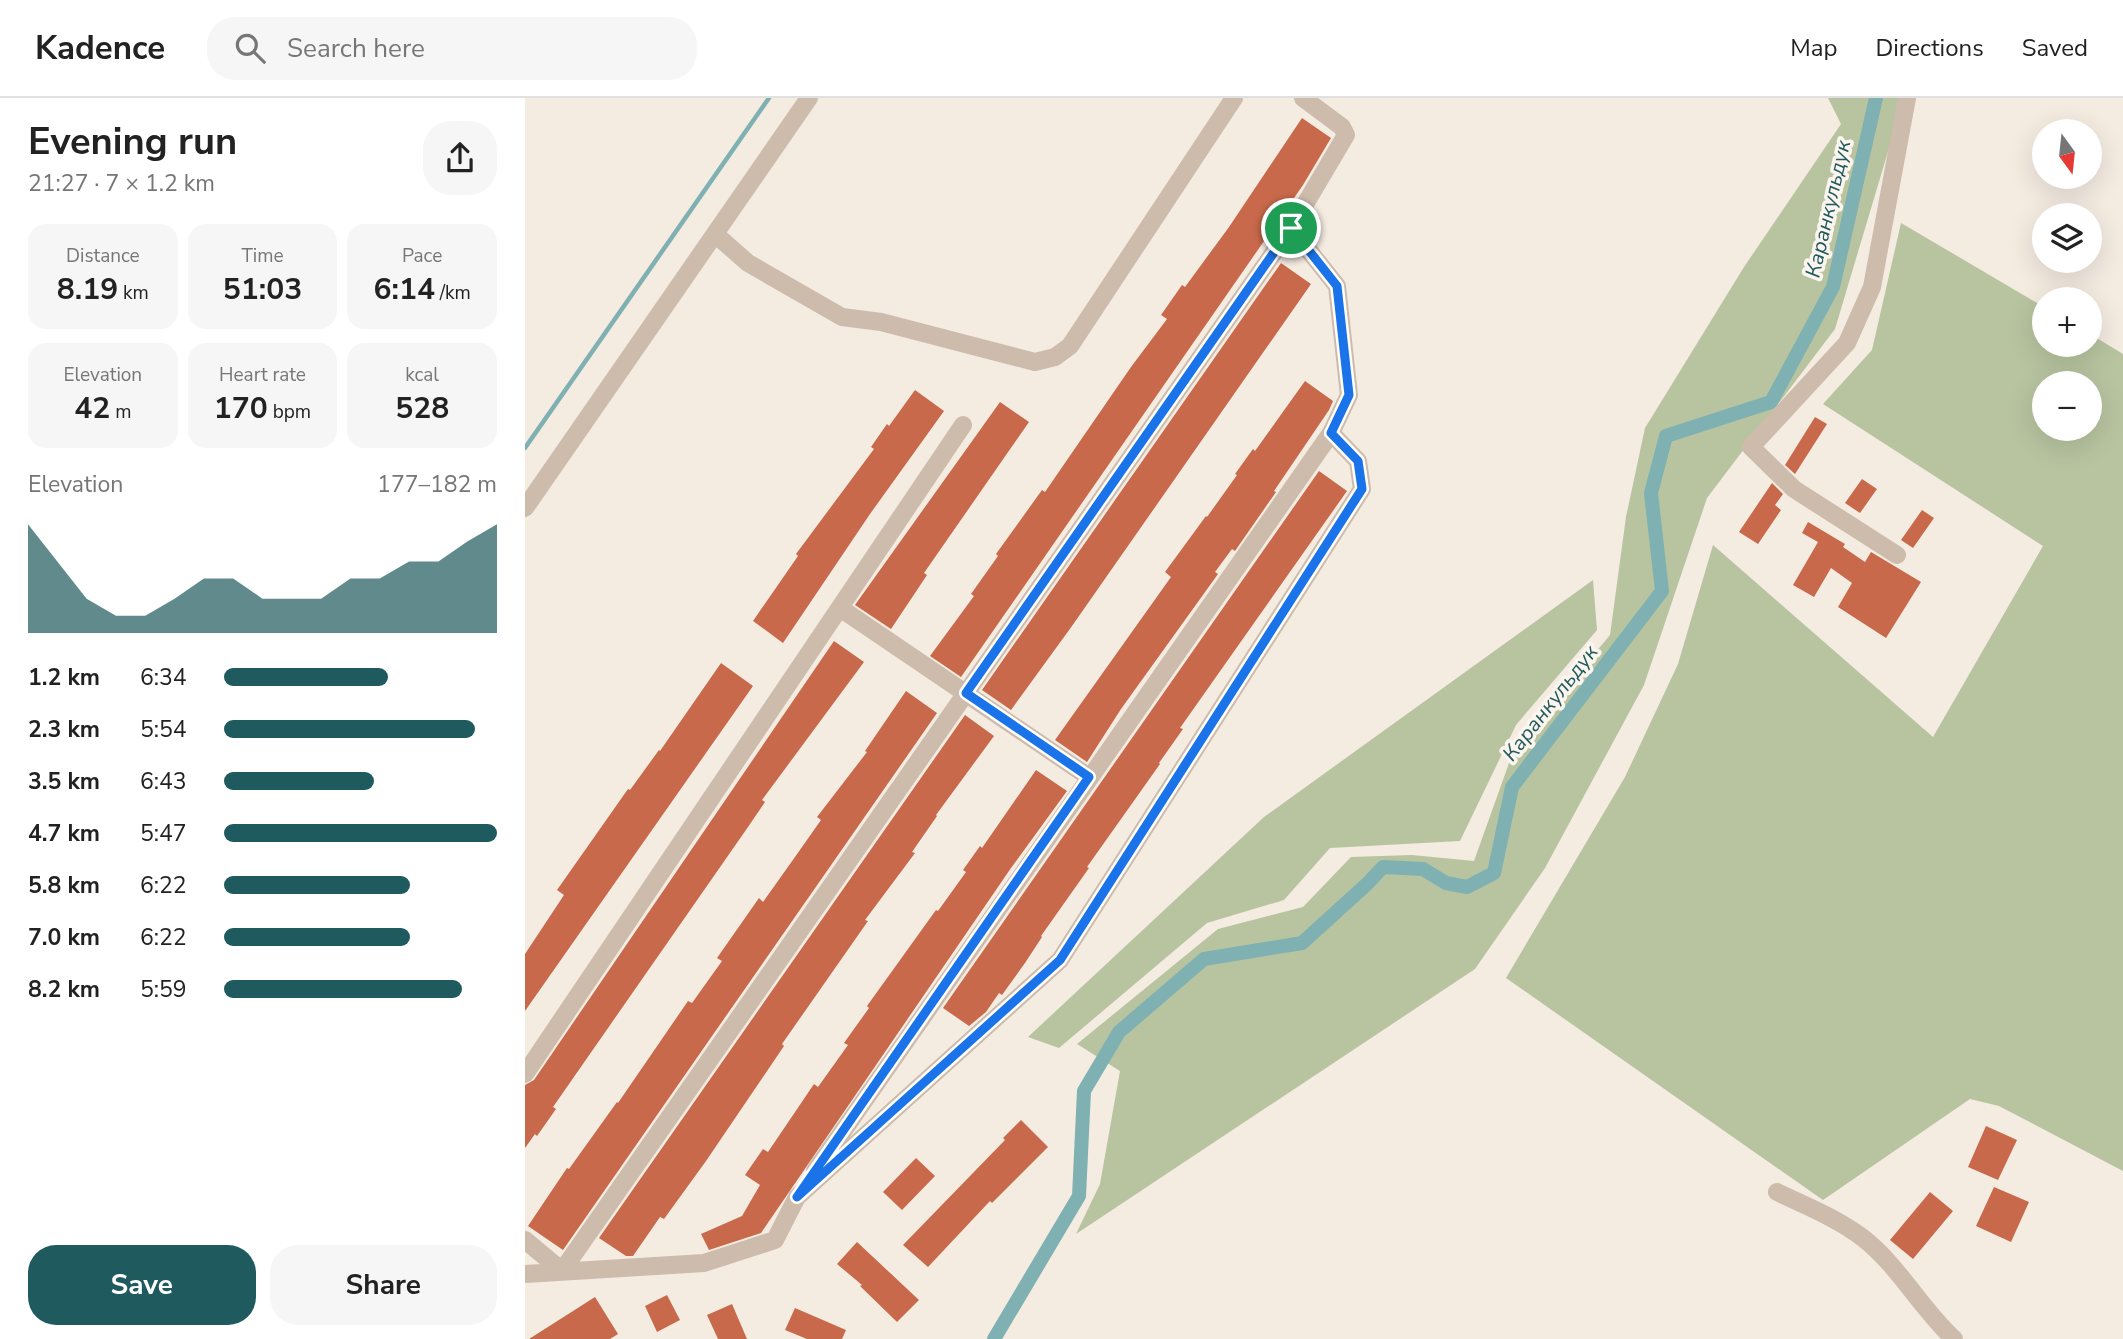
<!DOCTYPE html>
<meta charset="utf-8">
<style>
:root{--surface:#fff;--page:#f6f6f6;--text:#222;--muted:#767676;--line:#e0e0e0;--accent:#1f5a5e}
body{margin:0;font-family:"Nunito Sans",sans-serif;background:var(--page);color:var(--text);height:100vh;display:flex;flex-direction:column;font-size:26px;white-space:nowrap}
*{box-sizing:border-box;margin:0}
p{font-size:23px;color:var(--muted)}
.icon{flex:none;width:38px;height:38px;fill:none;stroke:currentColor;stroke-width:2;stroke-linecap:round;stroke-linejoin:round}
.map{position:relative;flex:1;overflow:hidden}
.panel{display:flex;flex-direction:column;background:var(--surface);width:525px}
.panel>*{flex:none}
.needle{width:46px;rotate:165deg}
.buttons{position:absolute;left:1507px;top:21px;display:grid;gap:14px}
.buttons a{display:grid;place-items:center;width:70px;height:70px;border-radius:50%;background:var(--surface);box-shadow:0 7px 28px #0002;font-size:35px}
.pin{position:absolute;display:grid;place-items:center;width:60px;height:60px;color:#fff;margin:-30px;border:4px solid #fff;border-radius:50%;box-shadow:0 2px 7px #0007}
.round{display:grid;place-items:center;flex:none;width:74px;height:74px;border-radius:28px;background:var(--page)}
.headline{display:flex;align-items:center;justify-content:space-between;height:119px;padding:0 28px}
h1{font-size:38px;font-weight:700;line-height:52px}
.metrics{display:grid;grid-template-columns:repeat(3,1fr);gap:10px;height:119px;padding:7px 28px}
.metrics div{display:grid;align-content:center;border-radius:18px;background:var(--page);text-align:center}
.metrics b{font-size:30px;font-weight:700}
.metrics small{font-size:19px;font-weight:400}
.metrics p{font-size:19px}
.chart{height:196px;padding:14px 28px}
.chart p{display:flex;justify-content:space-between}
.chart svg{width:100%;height:126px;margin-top:7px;fill:var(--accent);opacity:.7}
.button{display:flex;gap:14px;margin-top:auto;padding:14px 28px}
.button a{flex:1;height:80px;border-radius:28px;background:var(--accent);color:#fff;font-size:28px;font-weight:700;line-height:80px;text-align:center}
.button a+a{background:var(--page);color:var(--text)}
ul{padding:0 28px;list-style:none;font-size:23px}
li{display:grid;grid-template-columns:112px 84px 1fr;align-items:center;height:52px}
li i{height:18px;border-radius:9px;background:var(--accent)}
header{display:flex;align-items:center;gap:42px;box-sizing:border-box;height:98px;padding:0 35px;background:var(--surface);border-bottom:2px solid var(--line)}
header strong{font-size:33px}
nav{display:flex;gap:38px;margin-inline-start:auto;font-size:24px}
.search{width:490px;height:63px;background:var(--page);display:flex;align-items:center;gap:18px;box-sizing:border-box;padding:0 24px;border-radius:28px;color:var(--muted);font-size:26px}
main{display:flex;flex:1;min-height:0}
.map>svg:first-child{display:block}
</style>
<header>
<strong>Kadence</strong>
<div class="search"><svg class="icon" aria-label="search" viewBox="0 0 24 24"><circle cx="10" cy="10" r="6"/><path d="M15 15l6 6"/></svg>Search here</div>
<nav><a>Map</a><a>Directions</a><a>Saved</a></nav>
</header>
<main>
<section class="panel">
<div class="headline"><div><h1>Evening run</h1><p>21:27 · 7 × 1.2 km</p></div><a class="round"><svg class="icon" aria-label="share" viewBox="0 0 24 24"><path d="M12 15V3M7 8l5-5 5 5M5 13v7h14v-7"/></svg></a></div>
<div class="metrics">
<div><p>Distance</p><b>8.19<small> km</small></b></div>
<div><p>Time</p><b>51:03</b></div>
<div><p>Pace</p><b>6:14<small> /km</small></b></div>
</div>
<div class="metrics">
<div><p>Elevation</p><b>42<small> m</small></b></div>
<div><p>Heart rate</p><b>170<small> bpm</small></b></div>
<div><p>kcal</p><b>528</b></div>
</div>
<div class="chart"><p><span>Elevation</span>177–182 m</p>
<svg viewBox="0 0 160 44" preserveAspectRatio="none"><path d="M0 44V6L10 19L20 32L30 38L40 38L50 32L60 25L70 25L80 32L90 32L100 32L110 25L120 25L130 19L140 19L150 12L160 6V44z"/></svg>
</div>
<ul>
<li><b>1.2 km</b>6:34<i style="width:60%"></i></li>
<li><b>2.3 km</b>5:54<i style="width:92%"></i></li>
<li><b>3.5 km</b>6:43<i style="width:55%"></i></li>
<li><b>4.7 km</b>5:47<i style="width:100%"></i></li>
<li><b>5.8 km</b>6:22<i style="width:68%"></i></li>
<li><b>7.0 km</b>6:22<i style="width:68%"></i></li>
<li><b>8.2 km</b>5:59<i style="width:87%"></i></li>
</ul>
<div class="button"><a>Save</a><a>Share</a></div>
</section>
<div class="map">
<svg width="1598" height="1241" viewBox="0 0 1598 1241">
<rect width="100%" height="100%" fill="#f4ebe1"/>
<path fill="#b8c4a0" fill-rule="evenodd" d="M1303 0H1379L1310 231 1182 400 1119 587 1020 770 950 871 551 1136 575 1086 595 973 552 946 693 831 778 809 826 759 887 757 949 763 988 654 1085 537 1101 419 1120 330 1219 169 1316 26Z
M1376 125 1519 209V247H1564L1565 236 1598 256V1073L1474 1008 1445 1001 1298 1102 981 880 1100 679 1153 566 1188 447 1408 639 1518 448 1298 306 1347 252ZM1519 285H1564V331H1519Z
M1068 482 1072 532 991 627 935 743 805 750 759 802 682 825 534 950 503 939 739 719Z"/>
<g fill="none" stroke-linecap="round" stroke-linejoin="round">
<path stroke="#7fb0b2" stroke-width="4.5" d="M0 350 244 0"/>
<path stroke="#7fb0b2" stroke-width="14" d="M469 1241 554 1098 559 993 594 934 679 861 777 845 842 786 858 769 898 771 921 785 942 789 969 775 987 689 1137 493 1126 395 1141 338 1246 304 1308 189 1351 0"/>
</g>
<path fill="#c8694b" d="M777 20 806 40 778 87 436 579 405 558 449 498 446 496 473 458 471 456 517 392 520 394 606 269 642 221 636 217 657 187 660 189 704 129Z
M756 165 786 186 547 528 486 612 457 592Z
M780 283 808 303 804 312 749 393 751 394 710 453 707 451 690 474 693 476 596 611 562 664 530 642 646 479 640 474 681 418 682 419 712 377 710 376 728 351 730 353Z
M390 292 419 313 345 416 258 545 228 523 273 458 271 456 349 351 346 349 362 326 364 328Z
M475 304 504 324 399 475 402 477 366 531 330 507Z
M1290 319 1302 326 1270 376 1260 367Z
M794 373 822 393 655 630 658 631 634 665 635 666 562 769 564 770 516 838 517 839 500 865 477 897 474 895 461 914 444 928 418 910Z
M1337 381 1352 391 1335 415 1320 405Z
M1247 385 1258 396 1250 407 1256 412 1233 446 1214 434Z
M1397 412 1409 420 1388 450 1376 442Z
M1283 424 1320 446 1318 449 1340 464 1346 454 1396 484 1361 540 1313 509 1327 485 1306 470 1289 499 1268 487 1293 444 1277 435Z
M309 543 339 564 237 702 240 704 223 729 28 1009 31 1011 12 1038 10 1036 0 1050V987L9 982Z
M196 565 228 588 0 913V856L39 797 32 792 103 691 105 692 134 652 135 653Z
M381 593 412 615 38 1152 3 1128 42 1070 44 1071 92 1004 93 1005 163 903 167 905 197 863 192 860 234 800 238 804 270 759 296 722 292 719 342 654 340 653Z
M440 617 469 638 411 717 412 718 387 754 390 755 340 822 343 823 257 946 259 948 181 1063 139 1121 135 1119 108 1158H101L74 1140Z
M511 672 542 693 486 770 236 1135 184 1152 176 1136 217 1118 235 1087 220 1077 238 1051 243 1054 289 986 293 989 323 947 319 945 344 910 342 908 411 812 413 813 441 774 438 772 455 748 457 750Z
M496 1022 523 1049 467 1105 465 1103 403 1169 378 1147 480 1042 478 1040Z
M1461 1028 1492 1042 1473 1082 1443 1069Z
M391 1060 410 1078 377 1112 358 1094Z
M1469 1089 1504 1104 1486 1144 1451 1128Z
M1405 1094 1428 1113 1388 1161 1365 1142Z
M332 1144 394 1202 372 1224 335 1188 337 1187 312 1166Z
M142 1197 155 1222 132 1234 120 1208Z
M70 1199 93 1236 85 1241H4Z
M207 1206 222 1241H193L182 1217Z
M270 1210 321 1232 317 1241H282L260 1232Z"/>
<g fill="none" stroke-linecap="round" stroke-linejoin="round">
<path stroke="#cdbbac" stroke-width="18" d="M190 136 223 165 317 219 356 224 510 264 530 259 545 248 709 0
M0 410 284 0
M1372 457 1269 391 1226 349 1322 245 1347 189 1382 0
M315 510 564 679
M0 976 438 327
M290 1073 806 335 824 297 812 188 766 130
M1252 1094C1281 1108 1312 1120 1338 1140 1374 1168 1396 1211 1429 1241
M0 1142 37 1173 766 130 821 37 817 29 778 0
M0 1176 179 1165 250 1142 272 1099 535 862 837 391 833 363 806 335"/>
</g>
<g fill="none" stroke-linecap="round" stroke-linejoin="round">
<g stroke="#fff" stroke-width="14">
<path id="route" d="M766 130 812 188 824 297 806 335 833 363 837 391 535 862 272 1099 564 679 441 595Z"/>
</g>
<use href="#route" stroke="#1a73e8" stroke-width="9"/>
</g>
<g text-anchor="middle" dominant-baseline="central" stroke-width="7" stroke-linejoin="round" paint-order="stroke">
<g font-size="21" font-style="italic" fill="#1f5a5e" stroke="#fbf5ee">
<text transform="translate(1303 111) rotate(-77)">Каранкульдук</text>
<text transform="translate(1025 605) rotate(-52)">Каранкульдук</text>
</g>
</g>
</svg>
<div class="buttons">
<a><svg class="needle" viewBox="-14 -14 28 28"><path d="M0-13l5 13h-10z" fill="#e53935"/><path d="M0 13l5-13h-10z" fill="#767676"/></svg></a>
<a><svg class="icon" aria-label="layers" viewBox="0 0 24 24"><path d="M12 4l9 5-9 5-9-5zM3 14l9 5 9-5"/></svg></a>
<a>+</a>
<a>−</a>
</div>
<div class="pin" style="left:766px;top:130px;background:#1e9e55"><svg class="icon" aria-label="arrive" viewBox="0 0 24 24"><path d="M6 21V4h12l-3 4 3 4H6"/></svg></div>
</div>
</main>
